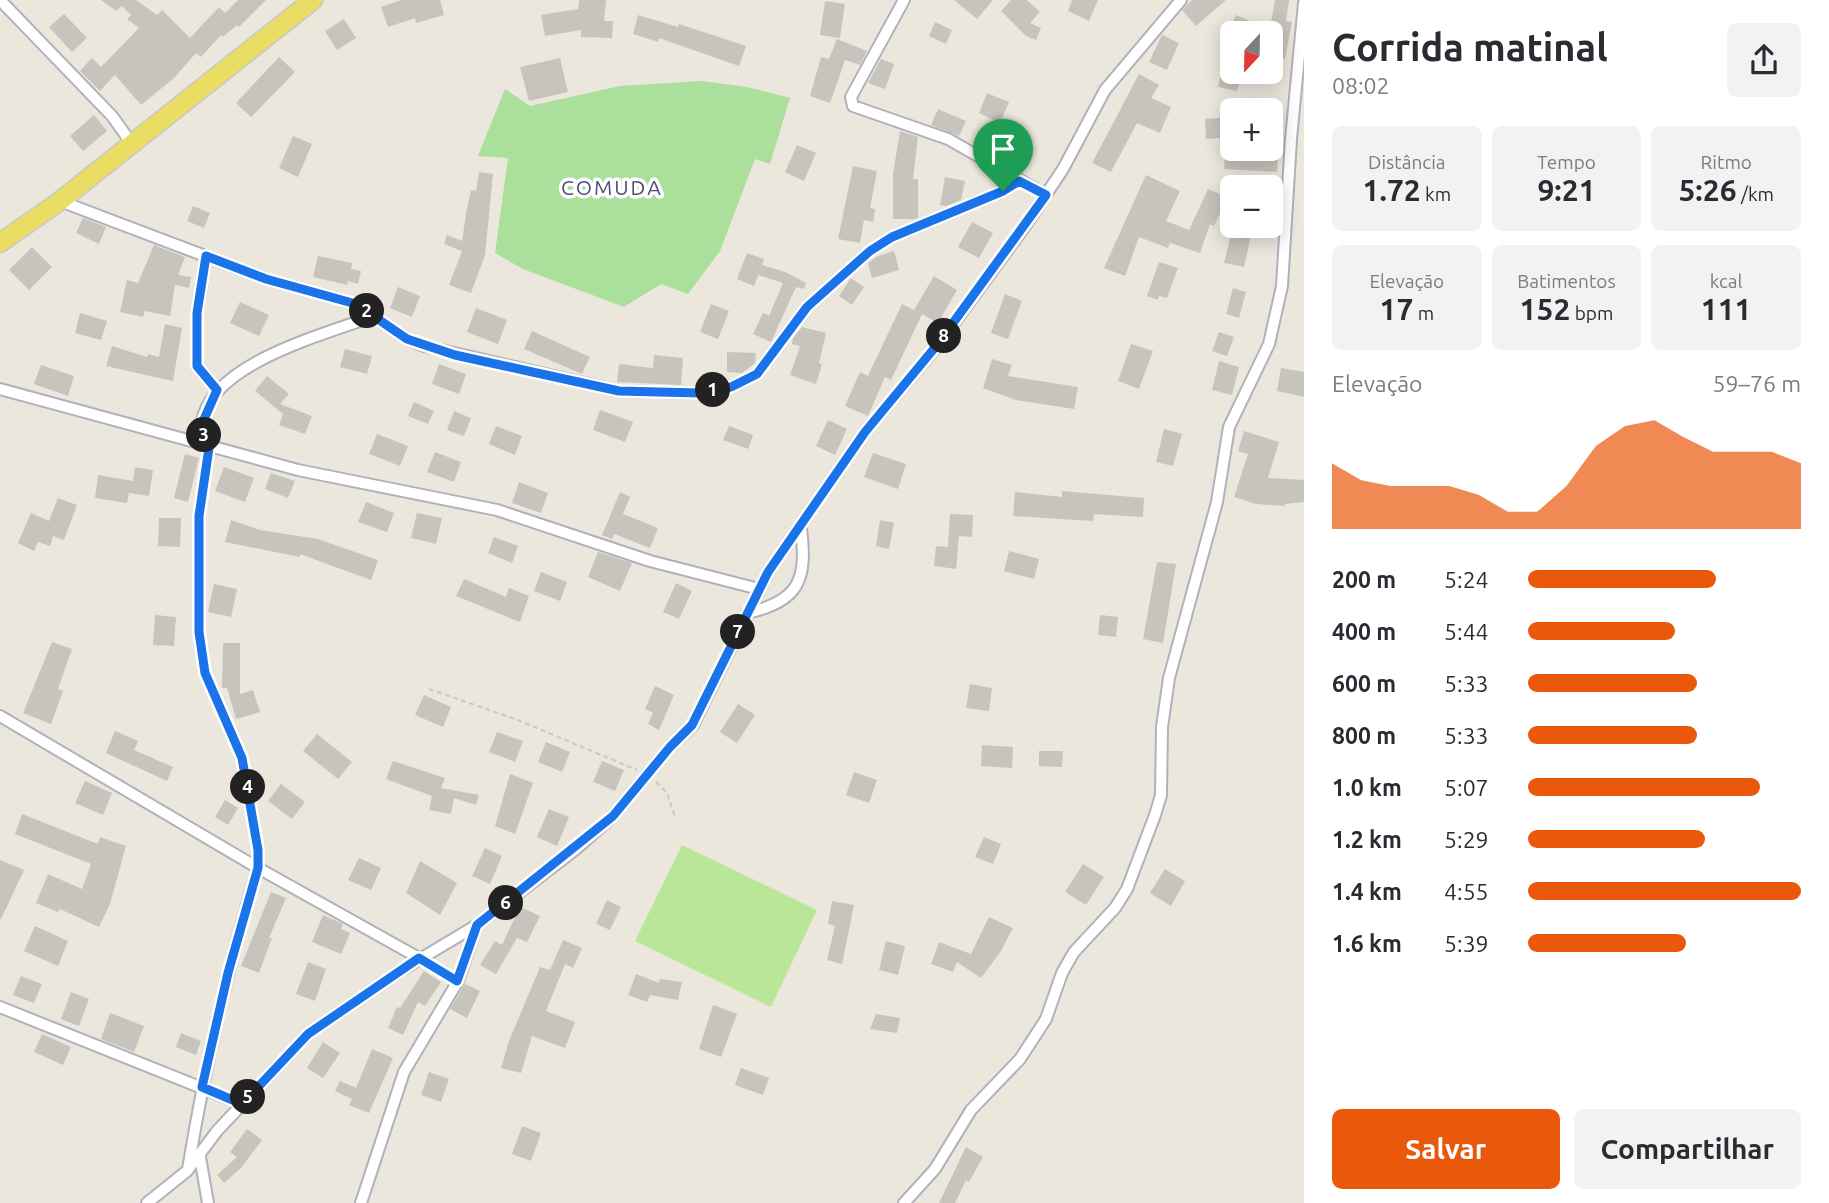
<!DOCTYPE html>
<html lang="pt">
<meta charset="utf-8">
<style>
:root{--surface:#fff;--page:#f2f2f3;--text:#2b2b33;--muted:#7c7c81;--accent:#ea580c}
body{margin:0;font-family:Ubuntu,sans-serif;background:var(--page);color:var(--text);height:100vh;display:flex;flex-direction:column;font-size:26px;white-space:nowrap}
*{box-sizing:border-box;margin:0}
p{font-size:23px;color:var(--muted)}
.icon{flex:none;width:38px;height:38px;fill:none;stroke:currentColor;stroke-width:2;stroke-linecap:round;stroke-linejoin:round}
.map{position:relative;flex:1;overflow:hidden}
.sheet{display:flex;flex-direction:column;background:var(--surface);width:525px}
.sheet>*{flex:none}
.needle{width:46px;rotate:202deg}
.tools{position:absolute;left:1220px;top:21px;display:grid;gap:14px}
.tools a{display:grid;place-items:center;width:63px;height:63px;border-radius:10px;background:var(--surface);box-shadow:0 4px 18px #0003;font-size:35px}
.pin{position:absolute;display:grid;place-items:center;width:60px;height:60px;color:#fff;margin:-72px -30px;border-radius:50% 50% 50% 0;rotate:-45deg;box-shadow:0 0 7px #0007}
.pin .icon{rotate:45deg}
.km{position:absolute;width:35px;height:35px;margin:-18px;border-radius:50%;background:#222;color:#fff;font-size:19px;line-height:35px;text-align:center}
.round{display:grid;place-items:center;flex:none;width:74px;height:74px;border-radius:10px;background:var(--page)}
.head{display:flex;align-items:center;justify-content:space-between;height:119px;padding:0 28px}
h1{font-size:38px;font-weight:600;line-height:52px}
.stats{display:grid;grid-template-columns:repeat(3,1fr);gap:10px;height:119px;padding:7px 28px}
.stats div{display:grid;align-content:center;border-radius:10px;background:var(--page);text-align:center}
.stats b{font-size:30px;font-weight:600}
.stats small{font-size:19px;font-weight:400}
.stats p{font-size:19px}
.chart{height:196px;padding:14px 28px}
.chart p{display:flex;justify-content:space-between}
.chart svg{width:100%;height:126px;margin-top:7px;fill:var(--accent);opacity:.7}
.primary-button{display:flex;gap:14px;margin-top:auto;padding:14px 28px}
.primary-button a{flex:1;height:80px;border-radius:10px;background:var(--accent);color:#fff;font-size:28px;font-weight:600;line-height:80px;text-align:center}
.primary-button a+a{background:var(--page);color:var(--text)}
ul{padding:0 28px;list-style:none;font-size:23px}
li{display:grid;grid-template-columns:112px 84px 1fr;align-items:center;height:52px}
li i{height:18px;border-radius:9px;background:var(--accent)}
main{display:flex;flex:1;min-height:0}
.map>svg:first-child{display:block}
</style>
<main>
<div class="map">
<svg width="1304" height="1203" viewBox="0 0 1304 1203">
<rect width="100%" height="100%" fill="#ece7dd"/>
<path fill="#aadf9c" d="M702 81 747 87 790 98 770 164 755 159 720 251 688 294 661 284 624 307 523 269 495 253 508 158 478 156 505 89 530 106 620 86Z"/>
<path fill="#bae698" d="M682 845 817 910 771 1007 635 941Z"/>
<path fill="#c7c4bd" d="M101 0H136L157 15 162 10 190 38 219 7 225 13 238 0H266L239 27 237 25 223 37 221 35 201 57 196 53 174 78 141 105 115 75 100 91 80 71 92 58 101 67 139 28 127 19 131 15 122 6 116 11Z
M401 0H440L444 15 416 23 415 18 388 27 381 7Z
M579 0H606L604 21H613L612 38 581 37V30L545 36 541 15 578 9Z
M954 0H993L977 19Z
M1011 0H1027L1040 12 1030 23 1041 28 1036 40 1026 36 1001 11Z
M1072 0H1098L1089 21 1068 11Z
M1192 0H1226L1196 26 1182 10Z
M1275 0H1289L1286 21 1292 22 1285 59 1270 57 1269 33Z
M825 1 845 4 840 38 820 35Z
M64 14 87 38 72 52 49 27Z
M638 15 678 27 679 24 746 46 739 66 659 38 658 42 633 34Z
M1236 15 1255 23 1250 33H1228Z
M344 19 356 38 337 50 325 31Z
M935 22 952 30 946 44 929 36Z
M1162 35 1179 43 1167 70 1149 62Z
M837 39 867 51 860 65 845 60 830 103 810 96 821 57 829 59Z
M1228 43H1232V72H1242L1237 91 1218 87Z
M279 57 295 72 251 117 236 103Z
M560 58 568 92 529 101 520 67Z
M881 59 894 64 885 89 868 83Z
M1139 74 1159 85 1151 98 1171 107 1160 133 1137 123 1111 172 1092 163Z
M987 93 1009 102 1000 123 979 113Z
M938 109 966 121 959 136 931 125Z
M94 115 107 131 83 151 70 136Z
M1232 117V137L1206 139 1205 119Z
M900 131 918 137 913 179H918V218L914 219H893V174Z
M293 136 312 144 298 177 279 168Z
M797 145 816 153 804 181 785 172Z
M1225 154 1278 157 1277 172 1224 169Z
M853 166 877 171 870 208 875 209 873 222 864 220 860 243 838 239Z
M479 172 493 174 485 255 471 293 449 285 462 251 444 244 447 235 462 241 467 208 471 190 476 191Z
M1146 175 1180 191 1166 221 1189 230 1208 189 1227 197 1214 226 1210 224 1200 253 1170 243 1168 248 1139 237 1125 276 1104 268Z
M945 177 965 181 961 200 946 206 940 205Z
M193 206 210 213 204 228 187 221Z
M83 218 106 227 99 244 76 233Z
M972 222 993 233 979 258 958 247Z
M1233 226H1253L1244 267 1224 263Z
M154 245 185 257 178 275 191 277 189 288 175 285 170 316 145 311 143 317 120 312 127 280 138 283Z
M32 247 52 267 29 290 9 270Z
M894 251 899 270 872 278 868 263 878 256Z
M747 253 764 259 762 265 785 272 806 283 804 289 796 287 771 342 753 334 763 313 769 316 783 283 758 275 754 286 737 279Z
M318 256 352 263 351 269 361 271 358 284 348 281 347 285 313 277Z
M1159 262 1178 268 1167 298 1159 296 1158 300 1147 296Z
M934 276 957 290 938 323 922 314 891 380 885 377 868 416 845 406 860 372 868 376 902 304 914 310Z
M851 278 864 287 852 305 839 296Z
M398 287 420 296 412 317 390 308Z
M1233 288 1246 292 1239 318 1226 314Z
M1005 294 1022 301 1008 339 991 333Z
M240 302 269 315 259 336 230 323Z
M711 304 729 311 718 339 700 332Z
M476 308 507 320 498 344 467 332Z
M80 313 107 321 101 340 75 333Z
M165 324 182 328 173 381 106 366 112 346 147 357 148 354 159 357Z
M802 327 826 333 819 363 822 364 816 384 790 375 800 346 792 344 793 338Z
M532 331 590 357 582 374 524 349Z
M1219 332 1234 337 1227 356 1212 351Z
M1131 344 1153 351 1139 389 1118 381Z
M345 349 372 356 367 374 340 367Z
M727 352 756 353 755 363 742 373 727 372Z
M654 355 683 358 681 385 617 382 619 364 653 368Z
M992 359 1012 365 1008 376 1078 387 1074 409 1016 400 983 388Z
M1219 361 1239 367 1232 395 1212 390Z
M439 364 466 374 459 394 432 384Z
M41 365 74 376 68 396 34 384Z
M1281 368 1304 372V397L1277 391Z
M267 376 289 394 280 404 312 416 305 434 279 425 283 414 255 391Z
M414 402 434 411 428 424 408 416Z
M600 410 633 422 625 442 593 430Z
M454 411 471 418 464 436 447 430Z
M828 420 847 429 835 455 816 446Z
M496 426 522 436 515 455 489 444Z
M729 426 753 435 748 449 723 440Z
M1164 429 1182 434 1173 466 1156 462Z
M1244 431 1279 442 1268 478 1304 480V502L1285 504 1284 506 1256 504 1234 497 1248 454 1238 451Z
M377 434 408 446 400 466 369 454Z
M435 452 461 462 454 482 427 472Z
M873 453 906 464 898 489 864 477Z
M185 454 199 458 188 502 174 498Z
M135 467 153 470 149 496 129 493 127 503 95 498 98 475 133 481Z
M224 467 254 478 245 502 215 491Z
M271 473 295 481 288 498 265 489Z
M519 482 548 493 541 513 512 503Z
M1062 491 1144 498 1143 517 1094 514 1093 521 1013 516 1015 492 1062 497Z
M620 492 630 497 623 514 658 528 650 548 614 534 612 539 602 535Z
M58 498 77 505 64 540 53 536 50 546 38 542 34 551 18 543 31 513 49 521Z
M366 502 394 513 387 532 358 522Z
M417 513 442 518 436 544 411 538Z
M950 514 973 515 972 537 959 536 956 569 934 566 936 546 948 547Z
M159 518H181L180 547 158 546Z
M231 520 260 530 318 539 378 560 371 580 300 554V557L225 542Z
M880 520 894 523 889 549 876 546Z
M494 537 518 546 512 563 488 553Z
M1009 551 1039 559 1034 579 1004 571Z
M598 552 632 563 620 591 588 577Z
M1157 562 1176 564 1163 643 1143 639Z
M541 572 567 582 560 601 534 591Z
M464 579 506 597 509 588 529 596 520 622 456 596Z
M676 583 692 591 679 619 663 612Z
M214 584 237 589 231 617 208 612Z
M155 615 176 617 174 646 153 645Z
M1100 615 1118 617 1116 637 1098 635Z
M52 642 72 649 58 689 63 691 51 724 23 713Z
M223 643H240V694L253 690 260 712 236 719 227 688H222Z
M970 684 992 688 989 711 966 708Z
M655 686 674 695 659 730 648 724 653 713 645 709Z
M424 695 451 707 443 727 415 715Z
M738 704 755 715 737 743 720 732Z
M115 731 138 741 134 750 173 767 167 781 106 753Z
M497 732 523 741 515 762 489 752Z
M317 734 352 762 338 779 303 751Z
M546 742 570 752 562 772 538 762Z
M982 745 1013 747 1012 768 981 766Z
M1039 751H1063L1062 767 1039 766Z
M393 761 445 778 441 788 479 795 476 805 454 798 451 814 429 810 432 796 386 779Z
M602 761 624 770 615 791 593 782Z
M854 772 877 780 869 803 846 795Z
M510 774 533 783 515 834 495 826Z
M85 781 112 793 103 815 75 803Z
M281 784 305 802 292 819 268 801Z
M225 800 238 808 228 825 215 817Z
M549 809 569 817 557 846 537 837Z
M22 814 98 844 100 837 126 846 110 904 99 927 60 909 58 912 36 903 48 874 82 889 91 864 15 834Z
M984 837 1001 844 993 864 975 857Z
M485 848 502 856 490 884 472 876Z
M359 858 381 868 371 890 348 880Z
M0 860 24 870 1 919H0Z
M420 861 457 883 440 915 406 893Z
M1083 864 1104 877 1086 905 1065 892Z
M1165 869 1185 881 1171 906 1150 893Z
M271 892 286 898 269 938H272L259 973 241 966Z
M607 900 621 907 610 930 596 924Z
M832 901 854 905 842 964 827 960 835 926 828 924Z
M520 907 540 916 527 942 517 938 496 974 480 965 495 941 502 945Z
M323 915 343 924 341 929 350 933 341 954 312 942Z
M989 917 1013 928 1001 951 981 978 957 962 953 972 931 964 939 942 971 954Z
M35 926 68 941 58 966 24 951Z
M563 940 582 948 573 968 565 964 546 1011 575 1022 565 1048 532 1036 521 1073 501 1068 509 1041 540 967 550 970Z
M886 941 905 946 898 975 879 970Z
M308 962 326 969 315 1001 296 994Z
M424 971 441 982 425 1006 418 1002 403 1035 388 1028 397 1007 400 1008Z
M636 974 659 983 660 979 682 982 678 1000 650 995 647 1002 628 995Z
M21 976 42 984 34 1003 13 995Z
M465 984 480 991 467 1018 450 1009Z
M71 992 89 999 79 1026 61 1019Z
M713 1005 737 1014 721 1057 699 1049Z
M110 1013 144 1026 134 1052 101 1039Z
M876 1014 900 1018 897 1033 870 1029Z
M181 1033 201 1041 196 1055 176 1047Z
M42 1034 71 1047 63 1065 34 1052Z
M323 1042 340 1053 323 1078 307 1068Z
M372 1049 393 1058 369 1113 349 1105 352 1099 335 1091 340 1081 356 1088Z
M741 1068 769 1078 763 1095 735 1085Z
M429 1072 449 1079 441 1102 421 1095Z
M522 1126 541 1133 531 1161 512 1154Z
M247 1129 262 1140 241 1168 224 1183 217 1175 237 1157 230 1152Z
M966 1147 983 1157 969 1182 966 1180 955 1203H939Z"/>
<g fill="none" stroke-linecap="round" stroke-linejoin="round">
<g stroke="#b0b1bd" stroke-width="14">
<path id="minor" d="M0 0 112 116 132 144
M904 0 851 97 853 106 948 139 1046 195
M60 201 266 279 356 304 407 339 424 346 619 391 699 393 731 387 757 374 807 307 870 251 892 237 1003 191 1019 181
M206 256 197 313V366L217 390
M0 389 298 470 497 510 650 561 759 589
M209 448C206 440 201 430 202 422 211 363 326 334 374 316
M747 613C801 601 807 578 801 528
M0 716 258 868 419 958
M0 1007 242 1104
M200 1157 208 1203
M188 1169C205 1067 227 967 258 868
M147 1203 187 1171 217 1131 308 1034 400 971 477 925 576 849 613 816 670 747 693 725 768 572 865 432 937 346 1023 229 1063 169 1105 90 1181 0
M361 1203 404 1072 458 981 477 925
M904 1203 935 1169 971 1110 1020 1059 1046 1019 1062 973 1074 952 1115 908 1127 889 1155 815 1161 795 1162 727 1169 678 1217 502 1229 427 1269 344 1282 286 1291 139 1304 3"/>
</g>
<g stroke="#c8c8c8" stroke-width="21">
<path id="primary" d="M0 243 60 201 313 0"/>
</g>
<path stroke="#c8c8c8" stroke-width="2" stroke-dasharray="5 3.5" stroke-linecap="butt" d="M207 459 199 516V632L205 673 242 758 257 831 258 853
M429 689 515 719 637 770
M656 782 667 793 675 817
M431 966 448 975"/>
<use href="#minor" stroke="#fff" stroke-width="10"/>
<use href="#primary" stroke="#e9dd64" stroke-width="18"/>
</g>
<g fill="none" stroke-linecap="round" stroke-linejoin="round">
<g stroke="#fff" stroke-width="14">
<path id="route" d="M1019 181 1046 195 937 345 865 432 768 572 692 725 670 747 613 816 477 925 457 981 419 958 308 1034 242 1104 202 1087 228 973 258 868V850L242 758 205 673 199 632V516L209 448 201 426 217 390 197 366V313L206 256 266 279 356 304 407 339 455 355 619 391 699 393 731 387 757 374 807 307 870 251 892 237 1003 191Z"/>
</g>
<use href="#route" stroke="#1a73e8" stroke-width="9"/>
</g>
<g text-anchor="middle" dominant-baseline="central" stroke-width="7" stroke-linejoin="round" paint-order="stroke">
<g font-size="21" letter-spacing="2" fill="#4d4f79" stroke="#fff">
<text x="612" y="187">COMUDA</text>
</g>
</g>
</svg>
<div class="tools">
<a><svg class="needle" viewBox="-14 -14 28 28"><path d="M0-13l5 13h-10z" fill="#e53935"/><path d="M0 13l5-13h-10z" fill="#7c7c81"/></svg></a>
<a>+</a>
<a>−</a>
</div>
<div class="pin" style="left:1003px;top:191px;background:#1e9e55"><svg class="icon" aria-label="arrive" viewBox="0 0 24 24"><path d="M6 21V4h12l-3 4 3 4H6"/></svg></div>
<b class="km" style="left:713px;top:390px">1</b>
<b class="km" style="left:367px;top:311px">2</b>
<b class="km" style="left:204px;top:435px">3</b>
<b class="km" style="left:248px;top:787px">4</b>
<b class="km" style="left:248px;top:1097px">5</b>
<b class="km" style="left:506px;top:903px">6</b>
<b class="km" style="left:738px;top:632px">7</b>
<b class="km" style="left:944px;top:336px">8</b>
</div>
<section class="sheet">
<div class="head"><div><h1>Corrida matinal</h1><p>08:02</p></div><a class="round"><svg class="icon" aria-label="share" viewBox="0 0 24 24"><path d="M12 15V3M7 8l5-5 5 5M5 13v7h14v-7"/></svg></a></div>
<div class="stats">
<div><p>Distância</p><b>1.72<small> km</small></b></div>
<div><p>Tempo</p><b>9:21</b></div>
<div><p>Ritmo</p><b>5:26<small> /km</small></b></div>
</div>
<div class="stats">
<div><p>Elevação</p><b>17<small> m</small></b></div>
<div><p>Batimentos</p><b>152<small> bpm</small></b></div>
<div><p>kcal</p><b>111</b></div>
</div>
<div class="chart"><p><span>Elevação</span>59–76 m</p>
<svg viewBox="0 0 160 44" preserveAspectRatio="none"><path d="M0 44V21L10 27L20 29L30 29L40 29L50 32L60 38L70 38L80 29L90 15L100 8L110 6L120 12L130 17L140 17L150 17L160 21V44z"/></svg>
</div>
<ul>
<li><b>200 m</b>5:24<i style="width:69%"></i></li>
<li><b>400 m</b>5:44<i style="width:54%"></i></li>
<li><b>600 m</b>5:33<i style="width:62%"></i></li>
<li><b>800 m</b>5:33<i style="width:62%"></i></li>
<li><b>1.0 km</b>5:07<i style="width:85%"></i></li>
<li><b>1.2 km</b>5:29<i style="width:65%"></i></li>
<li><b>1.4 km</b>4:55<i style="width:100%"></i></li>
<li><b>1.6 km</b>5:39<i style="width:58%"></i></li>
</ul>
<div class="primary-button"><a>Salvar</a><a>Compartilhar</a></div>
</section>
</main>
